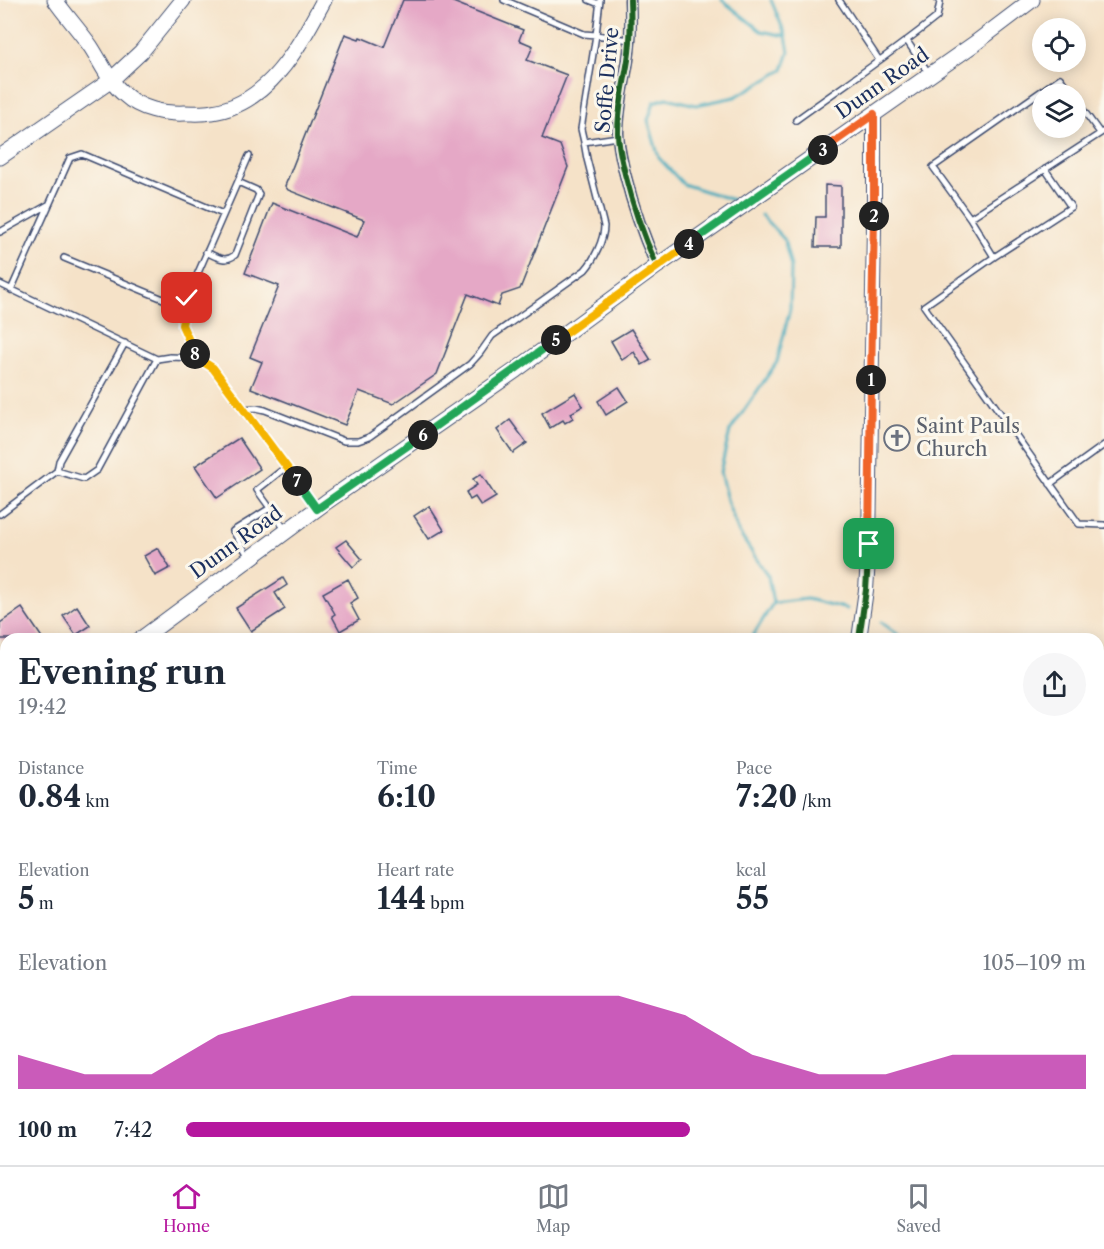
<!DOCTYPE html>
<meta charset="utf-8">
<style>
:root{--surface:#fff;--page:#f6f6f7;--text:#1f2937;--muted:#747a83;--line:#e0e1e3;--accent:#b5179e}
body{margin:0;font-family:"Libre Caslon Text",serif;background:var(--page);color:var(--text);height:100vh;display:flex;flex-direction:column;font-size:22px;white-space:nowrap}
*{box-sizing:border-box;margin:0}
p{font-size:20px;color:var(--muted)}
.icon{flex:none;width:33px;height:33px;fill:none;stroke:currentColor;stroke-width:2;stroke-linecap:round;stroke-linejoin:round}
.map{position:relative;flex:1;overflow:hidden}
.drawer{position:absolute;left:0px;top:633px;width:1104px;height:532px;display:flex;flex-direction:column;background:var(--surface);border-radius:18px 18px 0 0;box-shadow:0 3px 15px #0003}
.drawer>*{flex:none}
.fabs{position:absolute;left:1032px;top:18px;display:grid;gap:12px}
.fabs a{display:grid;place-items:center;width:54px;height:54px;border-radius:50%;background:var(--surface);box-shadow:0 3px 15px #0003;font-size:30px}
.pin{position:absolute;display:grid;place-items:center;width:51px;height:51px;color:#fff;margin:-26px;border-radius:12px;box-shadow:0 3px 9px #0006}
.km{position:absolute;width:30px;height:30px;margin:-15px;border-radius:50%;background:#222;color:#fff;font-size:16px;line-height:30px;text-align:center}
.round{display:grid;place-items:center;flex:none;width:63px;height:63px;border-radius:32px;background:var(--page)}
.summary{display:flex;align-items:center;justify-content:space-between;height:102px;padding:0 18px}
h1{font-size:33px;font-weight:700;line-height:45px}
.stats{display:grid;grid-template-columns:repeat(3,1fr);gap:9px;height:102px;padding:6px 18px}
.stats div{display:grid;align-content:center}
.stats b{font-size:30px;font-weight:700}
.stats small{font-size:16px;font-weight:400}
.stats p{font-size:16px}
.chart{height:168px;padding:12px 18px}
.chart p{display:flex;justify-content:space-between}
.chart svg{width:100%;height:108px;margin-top:6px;fill:var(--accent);opacity:.7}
ul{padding:0 18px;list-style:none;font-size:20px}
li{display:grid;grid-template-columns:96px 72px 1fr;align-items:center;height:45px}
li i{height:15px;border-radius:8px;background:var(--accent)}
.tab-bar{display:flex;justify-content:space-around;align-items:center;height:84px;border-top:2px solid var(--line);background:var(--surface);font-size:16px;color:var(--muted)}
.tab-bar a{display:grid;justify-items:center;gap:3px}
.tab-bar .on{color:var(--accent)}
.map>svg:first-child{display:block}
</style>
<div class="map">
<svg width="1104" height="1165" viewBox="0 0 1104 1165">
<rect width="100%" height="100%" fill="#fbf7ec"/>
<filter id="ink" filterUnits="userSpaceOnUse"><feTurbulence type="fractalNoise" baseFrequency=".0167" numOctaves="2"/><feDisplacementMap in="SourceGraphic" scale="12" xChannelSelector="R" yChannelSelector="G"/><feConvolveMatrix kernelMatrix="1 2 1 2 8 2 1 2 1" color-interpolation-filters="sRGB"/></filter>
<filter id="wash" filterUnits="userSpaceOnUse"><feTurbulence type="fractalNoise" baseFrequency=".008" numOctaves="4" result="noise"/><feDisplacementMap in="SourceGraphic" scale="24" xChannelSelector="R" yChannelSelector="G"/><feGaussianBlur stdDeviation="1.35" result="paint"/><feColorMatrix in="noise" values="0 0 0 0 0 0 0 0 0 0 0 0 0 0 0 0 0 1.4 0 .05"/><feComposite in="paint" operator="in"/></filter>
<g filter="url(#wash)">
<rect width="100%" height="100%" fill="#f5e2c8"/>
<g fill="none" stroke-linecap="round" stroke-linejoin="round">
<path stroke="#3da9bc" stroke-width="3" d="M722 0 761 31 786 36 789 52 783 70 735 97 696 105 667 98 654 102 648 120 659 158 683 184 733 200
M771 0 786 36
M773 603 807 599 847 609
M881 622 904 639
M751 639 773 603 768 576 739 533 728 504 720 472 730 431 777 362 790 309 791 267 784 239 761 215
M1098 727 1104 731
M1098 987 1104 986
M653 1165 665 1160
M883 1165 888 1160"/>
</g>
<g id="blocks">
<path fill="#e5a8c6" d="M403 0H448L523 30 519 40 533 46 527 60 567 75 542 138 560 145 568 167 520 289 502 295 498 306 468 294 437 374 393 404 359 391 345 425 251 388 262 362 250 357 279 286 245 273 272 203 357 237 364 220 288 190 285 186 345 34 359 39 360 37 384 47Z
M825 185 841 186V247H815L816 217H825Z
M631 329 651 360 642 365 634 352 622 360 611 341Z
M619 387 628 401 606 415 598 401Z
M575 393 583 406 571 413 573 418 565 423 563 420 550 428 542 413Z
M510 420 527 443 513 453 497 430Z
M239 438 260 469 217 498 195 466Z
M481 474 496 497 481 506 475 497 470 500 466 492 477 485 473 479Z
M429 506 444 530 429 539 414 516Z
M346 540 362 559 353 567 336 547Z
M158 548 170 568 155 576 144 556Z
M283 578 287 585 275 593 285 609 251 631 236 608Z
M348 579 358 598 350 603 359 620 340 631 332 616 335 614 323 593Z
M77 606 90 626 76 635 63 616Z
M22 608 43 639H0V623Z"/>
</g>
</g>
<g filter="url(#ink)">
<use href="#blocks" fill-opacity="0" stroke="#3c4a6e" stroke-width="1.5"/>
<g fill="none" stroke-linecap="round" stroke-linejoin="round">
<g stroke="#3c4a6e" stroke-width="8">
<path id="service" d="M504 0 584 34 596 35 581 129 584 142 618 137
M589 0 599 4
M600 0 596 35 630 40
M839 0 879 60
M907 41 930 75
M1072 94 1060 78 933 167 970 218 1104 131
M1076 100 1100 133
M796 120C843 86 892 53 937 17L940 2 938 0
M1045 169 1071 207 994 257 924 306 1079 524 1104 525
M970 218 994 257
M0 232 48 205
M206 252C217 257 225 263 235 255L259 194 256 190 238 182
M64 258 185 308
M0 284 157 359 170 357 197 358 213 368 316 507
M11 290 70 158 82 154 223 214
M197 358 182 325 187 298 249 156
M244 409 256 408 265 410 344 441H358L369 437 470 364 480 353 492 336 585 270C594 260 604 240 604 226L587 159 584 142
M57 471 84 479 97 470 157 359
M1050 484 1104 445
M270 508 257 490 286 467
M0 514 57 471 59 461 125 343
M249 557 233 531 270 508 286 531
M0 778 6 788
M0 945 6 951
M0 1033 6 1026"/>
</g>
<g stroke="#3c4a6e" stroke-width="13">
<path id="minor" d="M630 0C631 20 631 41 628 60 624 85 618 108 618 133 618 147 622 161 625 174 633 206 643 236 657 266
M0 900 6 908"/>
</g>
<g stroke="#3c4a6e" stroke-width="16">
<path id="tertiary" d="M859 639 866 590 869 544 874 227V114
M745 1165 747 1160"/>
</g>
<g stroke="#3c4a6e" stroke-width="17">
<path id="secondary" d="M55 0C66 16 80 31 91 47 102 64 109 82 125 95 140 109 164 114 185 113 194 113 203 114 212 112 269 104 299 46 324 0
M0 157 110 81 141 52 183 0
M141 639 326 502 516 370 657 266 974 44 1032 0
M0 739 6 735"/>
</g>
<use href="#service" stroke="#fff" stroke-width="5"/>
<use href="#minor" stroke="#fff" stroke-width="10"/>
<use href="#tertiary" stroke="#fff" stroke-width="14"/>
<use href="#secondary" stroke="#fff" stroke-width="15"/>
<g stroke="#fbf7ec" stroke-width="10">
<path id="cycleway" d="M630 0C631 20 631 41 628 60 624 85 618 108 618 133 618 147 622 161 625 174 633 206 643 236 657 266
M859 639 866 590 869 544 874 227V114"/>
</g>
<use href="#cycleway" stroke="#1b5e20" stroke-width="6"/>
</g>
</g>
<g fill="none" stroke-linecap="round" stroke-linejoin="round" filter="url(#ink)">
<g stroke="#fff" stroke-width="12">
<path id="split-1" d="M869 544 871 380"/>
</g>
<g stroke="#fff" stroke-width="12">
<path id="split-2" d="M871 380 874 216"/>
</g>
<g stroke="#fff" stroke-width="12">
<path id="split-3" d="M823 150 874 114V216"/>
</g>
<g stroke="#fff" stroke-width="12">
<path id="split-4" d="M689 244 823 150"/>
</g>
<g stroke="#fff" stroke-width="12">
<path id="split-5" d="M556 340 689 244"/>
</g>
<g stroke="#fff" stroke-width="12">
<path id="split-6" d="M423 435 556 340"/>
</g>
<g stroke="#fff" stroke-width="12">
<path id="split-7" d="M297 481 317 509 423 435"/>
</g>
<g stroke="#fff" stroke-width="12">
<path id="split-8" d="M195 354 197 358 213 368 297 481"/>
</g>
<g stroke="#fff" stroke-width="12">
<path id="split-9" d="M187 298 182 325 195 354"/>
</g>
<use href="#split-1" stroke="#f0652b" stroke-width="8"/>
<use href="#split-2" stroke="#f0652b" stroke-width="8"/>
<use href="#split-3" stroke="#f0652b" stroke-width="8"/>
<use href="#split-4" stroke="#22a559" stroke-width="8"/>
<use href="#split-5" stroke="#f5b400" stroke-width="8"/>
<use href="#split-6" stroke="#22a559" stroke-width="8"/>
<use href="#split-7" stroke="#22a559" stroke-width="8"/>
<use href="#split-8" stroke="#f5b400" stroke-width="8"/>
<use href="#split-9" stroke="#f5b400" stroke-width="8"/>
</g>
<defs>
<g id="church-ring" transform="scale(1.35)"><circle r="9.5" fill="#fbf7ec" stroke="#6b7280" stroke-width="1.5"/><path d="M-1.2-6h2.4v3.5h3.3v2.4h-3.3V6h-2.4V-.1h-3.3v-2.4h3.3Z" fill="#6b7280"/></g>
</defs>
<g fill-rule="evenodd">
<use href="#church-ring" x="897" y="438"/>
</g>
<g text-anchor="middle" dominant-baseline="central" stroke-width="6" stroke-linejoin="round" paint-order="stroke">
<g font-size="20" fill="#1b2f5e" stroke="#fbf7ec">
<text transform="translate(607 80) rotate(-85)">Soffe Drive</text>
<text transform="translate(882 83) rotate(-35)">Dunn Road</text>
<text transform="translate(236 542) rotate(-36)">Dunn Road</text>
</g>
<g font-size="20" fill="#5b616d" stroke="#fbf7ec" text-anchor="start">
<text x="916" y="426">Saint Pauls<tspan x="916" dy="23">Church</tspan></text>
</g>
</g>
</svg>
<div class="fabs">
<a><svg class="icon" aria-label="locate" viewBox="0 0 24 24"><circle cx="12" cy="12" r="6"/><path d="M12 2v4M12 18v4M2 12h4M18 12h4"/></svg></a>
<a><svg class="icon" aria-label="layers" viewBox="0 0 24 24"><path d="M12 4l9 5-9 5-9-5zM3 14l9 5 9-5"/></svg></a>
</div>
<div class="pin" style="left:869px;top:544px;background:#1e9e55"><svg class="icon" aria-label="arrive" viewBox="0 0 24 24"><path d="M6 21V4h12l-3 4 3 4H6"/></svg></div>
<div class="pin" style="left:187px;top:298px;background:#d93025"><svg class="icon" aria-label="check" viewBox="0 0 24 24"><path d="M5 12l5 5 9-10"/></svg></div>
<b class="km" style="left:871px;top:380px">1</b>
<b class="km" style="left:874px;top:216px">2</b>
<b class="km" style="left:823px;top:150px">3</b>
<b class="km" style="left:689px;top:244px">4</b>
<b class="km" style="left:556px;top:340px">5</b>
<b class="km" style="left:423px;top:435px">6</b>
<b class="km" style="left:297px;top:481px">7</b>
<b class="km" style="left:195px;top:354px">8</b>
<section class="drawer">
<div class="summary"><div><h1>Evening run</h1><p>19:42</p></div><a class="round"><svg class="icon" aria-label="share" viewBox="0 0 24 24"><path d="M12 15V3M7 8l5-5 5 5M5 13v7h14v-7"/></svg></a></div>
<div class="stats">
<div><p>Distance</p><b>0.84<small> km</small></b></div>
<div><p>Time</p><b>6:10</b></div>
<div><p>Pace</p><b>7:20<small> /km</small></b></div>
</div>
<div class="stats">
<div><p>Elevation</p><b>5<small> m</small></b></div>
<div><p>Heart rate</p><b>144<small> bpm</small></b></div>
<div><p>kcal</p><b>55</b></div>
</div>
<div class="chart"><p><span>Elevation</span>105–109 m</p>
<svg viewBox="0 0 160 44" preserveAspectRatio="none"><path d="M0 44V30L10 38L20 38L30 22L40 14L50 6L60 6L70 6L80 6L90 6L100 14L110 30L120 38L130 38L140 30L150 30L160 30V44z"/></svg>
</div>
<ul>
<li><b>100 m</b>7:42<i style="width:56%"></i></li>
</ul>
</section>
</div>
<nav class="tab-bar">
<a class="on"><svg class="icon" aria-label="home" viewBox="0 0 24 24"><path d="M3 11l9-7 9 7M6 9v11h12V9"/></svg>Home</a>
<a><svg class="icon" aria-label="map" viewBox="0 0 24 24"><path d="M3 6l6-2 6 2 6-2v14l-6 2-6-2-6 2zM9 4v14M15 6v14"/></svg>Map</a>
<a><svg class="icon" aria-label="saved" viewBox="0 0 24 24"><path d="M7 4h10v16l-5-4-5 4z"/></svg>Saved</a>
</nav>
